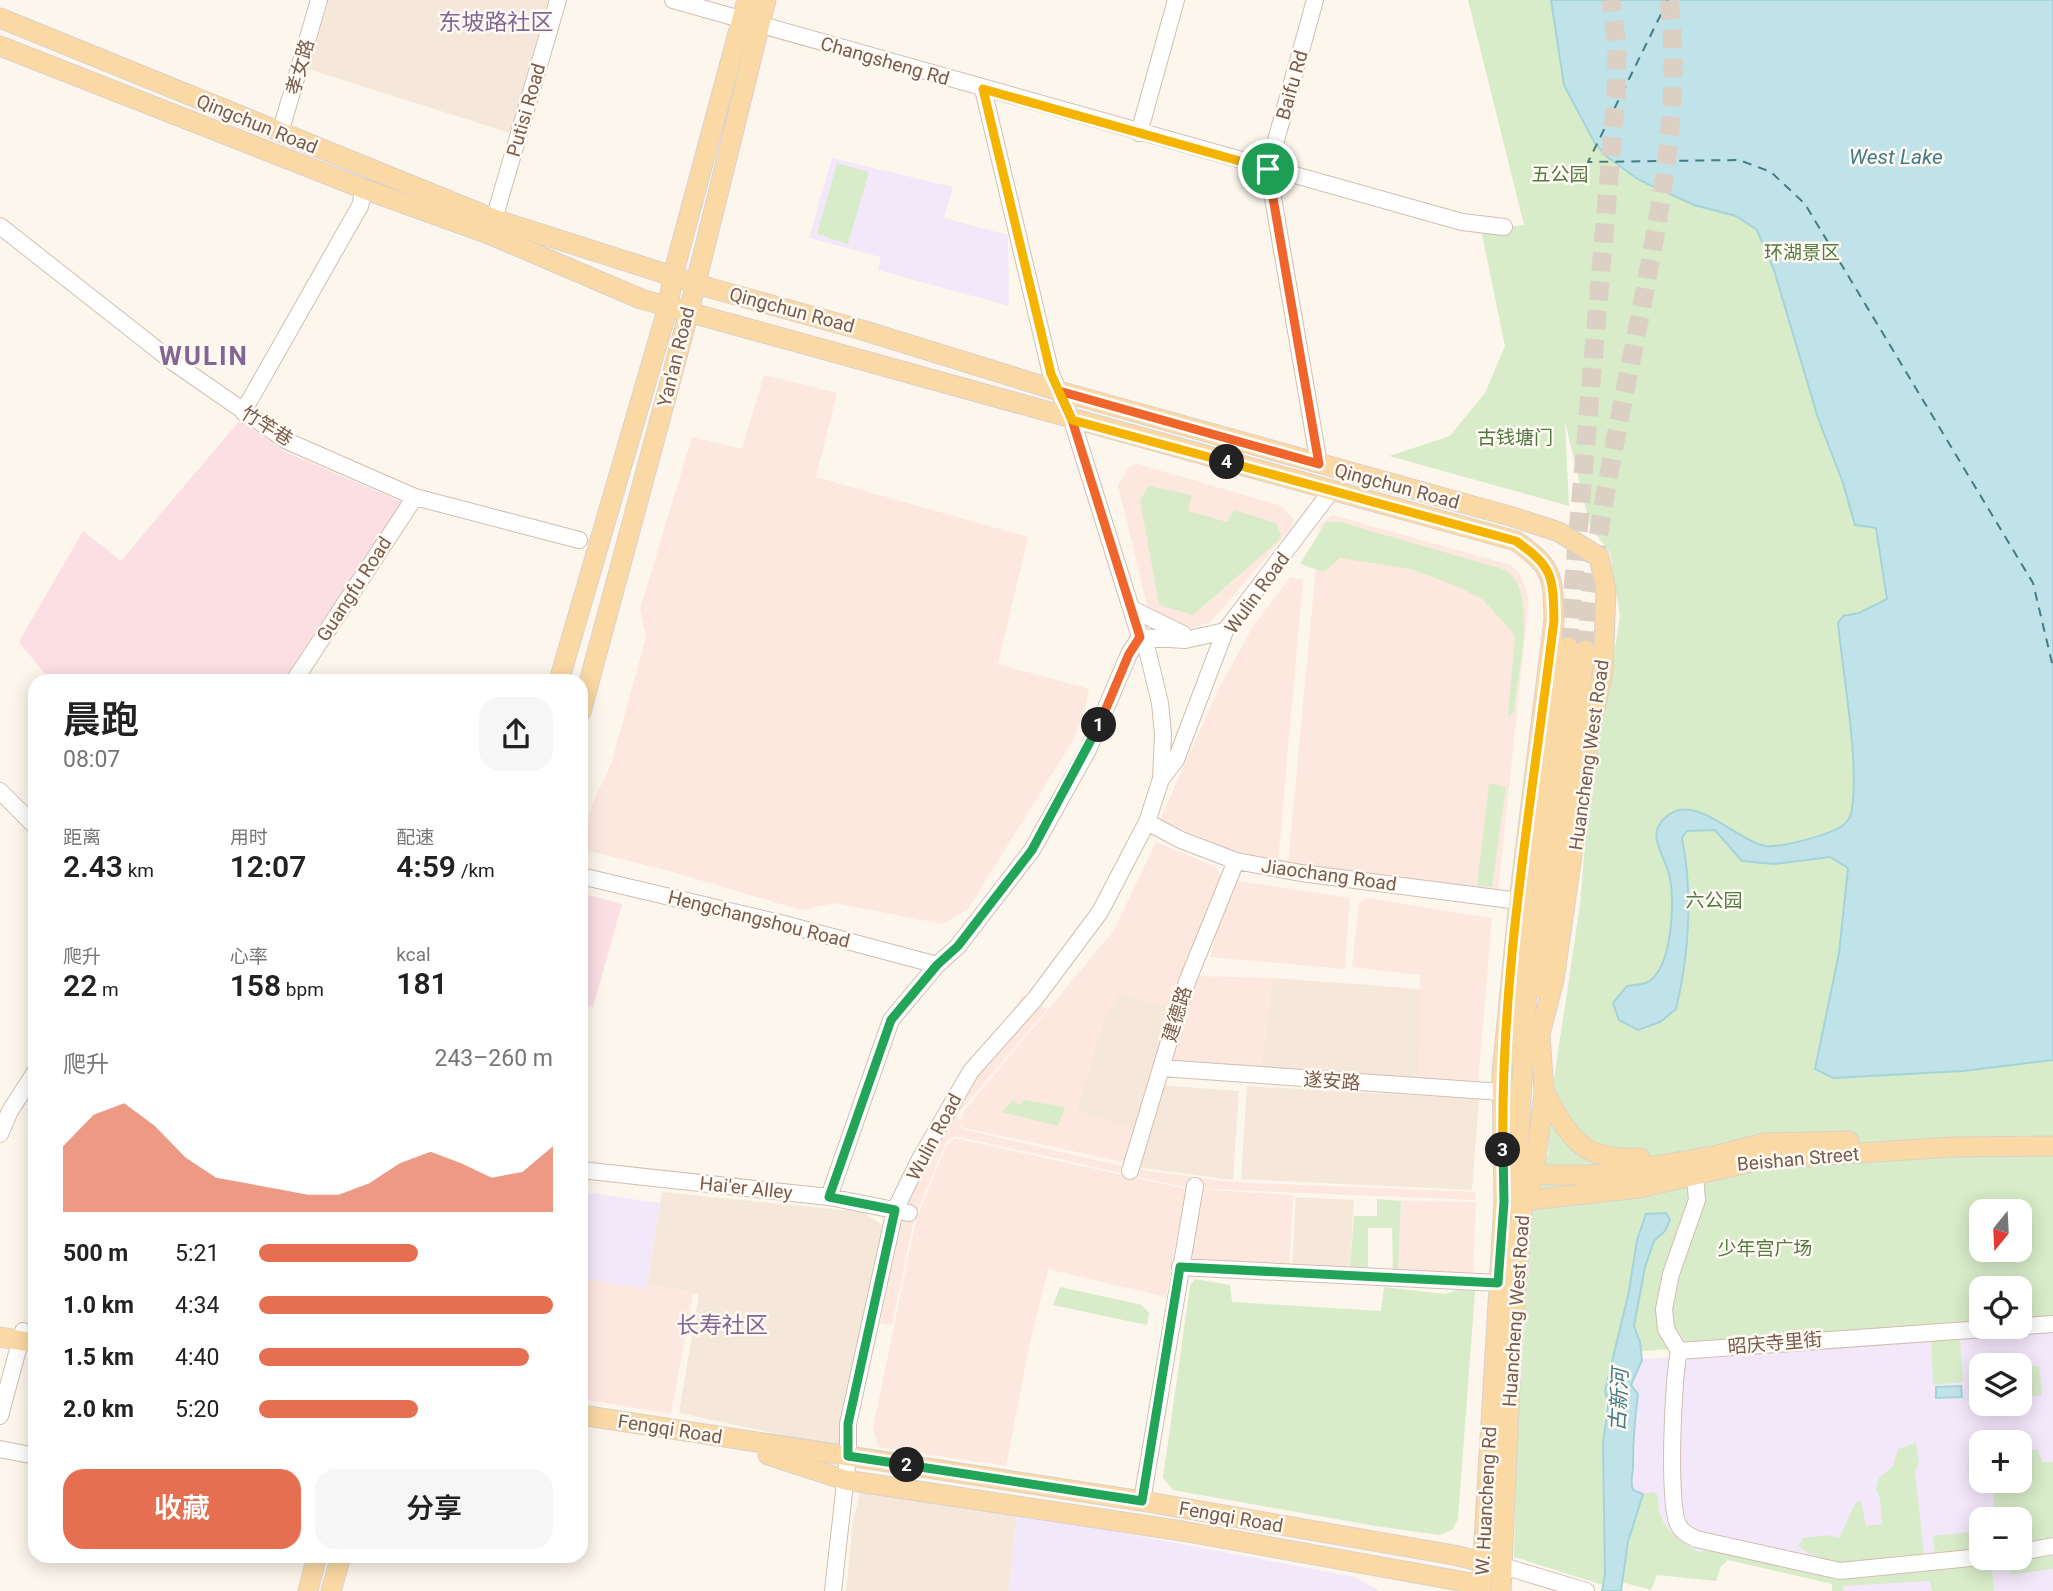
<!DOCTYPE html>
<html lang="zh">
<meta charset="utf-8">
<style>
:root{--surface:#fff;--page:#f6f6f6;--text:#222;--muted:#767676;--accent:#e76f51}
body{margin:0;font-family:Roboto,"Noto Sans SC",sans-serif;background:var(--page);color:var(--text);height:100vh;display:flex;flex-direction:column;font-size:26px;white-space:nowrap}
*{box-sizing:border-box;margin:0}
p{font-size:23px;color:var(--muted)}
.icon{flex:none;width:38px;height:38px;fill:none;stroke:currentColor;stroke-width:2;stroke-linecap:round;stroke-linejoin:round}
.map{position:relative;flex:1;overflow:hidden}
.side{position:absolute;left:28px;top:674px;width:560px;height:889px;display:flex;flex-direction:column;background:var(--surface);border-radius:21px;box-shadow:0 4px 18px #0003}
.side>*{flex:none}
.needle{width:46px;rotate:198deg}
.fabs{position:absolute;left:1969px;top:1199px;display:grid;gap:14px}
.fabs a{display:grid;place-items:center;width:63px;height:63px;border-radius:14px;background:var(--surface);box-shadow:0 4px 18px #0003;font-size:35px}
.pin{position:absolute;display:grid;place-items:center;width:60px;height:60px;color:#fff;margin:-30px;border:4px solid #fff;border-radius:50%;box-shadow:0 2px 7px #0007}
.km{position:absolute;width:35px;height:35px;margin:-18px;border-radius:50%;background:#222;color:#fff;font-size:19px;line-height:35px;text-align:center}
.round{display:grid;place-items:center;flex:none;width:74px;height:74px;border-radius:21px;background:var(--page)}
.headline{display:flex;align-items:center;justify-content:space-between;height:119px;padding:0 35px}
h1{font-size:38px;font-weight:600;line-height:52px}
.stats{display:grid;grid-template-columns:repeat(3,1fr);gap:10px;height:119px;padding:7px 35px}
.stats div{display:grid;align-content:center}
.stats b{font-size:30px;font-weight:600}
.stats small{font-size:19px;font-weight:400}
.stats p{font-size:19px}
.chart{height:196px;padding:14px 35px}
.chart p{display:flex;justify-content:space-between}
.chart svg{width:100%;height:126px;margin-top:7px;fill:var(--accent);opacity:.7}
.cta{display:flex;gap:14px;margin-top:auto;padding:14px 35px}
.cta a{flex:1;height:80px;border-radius:21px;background:var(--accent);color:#fff;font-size:28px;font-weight:600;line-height:80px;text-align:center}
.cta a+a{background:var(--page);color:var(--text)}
ul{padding:0 35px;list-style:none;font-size:23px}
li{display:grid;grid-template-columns:112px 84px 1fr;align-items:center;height:52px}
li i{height:18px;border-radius:9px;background:var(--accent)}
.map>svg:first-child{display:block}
</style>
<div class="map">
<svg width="2053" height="1591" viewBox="0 0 2053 1591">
<rect width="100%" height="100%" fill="#fdf6ec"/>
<path fill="#f5e8da" d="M329 0H548L510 133 308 69Z
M1272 978 1421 989 1419 1082 1261 1069Z
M1119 993 1170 1009 1136 1130 1076 1110 1103 1022Z
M1157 1085 1239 1091 1233 1180 1137 1167Z
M1247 1086 1479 1099 1472 1190 1241 1179Z
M662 1192 862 1212 880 1223 883 1234 839 1447 679 1413 699 1294 647 1284Z
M1296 1197 1354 1200 1350 1267 1292 1266Z
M860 1493 1017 1513 1009 1591H846L853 1521Z"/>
<path fill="#fde8e0" d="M764 375 837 393 816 477 1028 537 998 664 1089 689 1085 709 1074 739 968 909 943 924 835 903 801 910 669 871 581 849 593 803 612 761 646 637 640 609 692 437 742 449Z
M1137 464 1282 506 1294 520 1291 528 1210 623 1191 628 1151 622 1118 485 1129 467Z
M1332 515 1511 565 1521 575 1529 599 1498 892 1288 864 1320 524Z
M1290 577 1303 580 1278 863 1249 858 1160 820 1218 690 1252 628Z
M1156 842 1214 866 1220 874 1222 886 1219 898 1170 1009 1119 993 1103 1022 1077 1110 1136 1130 1124 1162 964 1128 959 1122 965 1110 1114 930Z
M1238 881 1350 898 1345 969 1210 957 1227 896 1231 885Z
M1365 898 1492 918 1478 1085 1419 1082 1420 975 1352 967 1359 904Z
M1195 976 1272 978 1261 1069 1169 1061Z
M1022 995 1047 1009 957 1115 962 1129 1135 1169 1231 1182 1476 1192 1475 1200 1189 1188 955 1136 946 1142 914 1219 892 1325 880 1324 904 1209 965 1070 1012 1013Z
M955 1138 1186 1189 1166 1297 1048 1269 1029 1347 1006 1466 878 1447 873 1428 916 1220 947 1144Z
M1198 1189 1293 1195 1289 1270 1184 1263Z
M1401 1201 1476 1202 1473 1276 1398 1271Z
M581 1278 646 1288 647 1284 693 1293 671 1414 581 1399Z"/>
<path fill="#f3e8fa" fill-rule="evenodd" d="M832 158 953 187 944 218 1008 235 1009 306 878 270 881 257 809 238Z
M582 1192 660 1203 646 1289 581 1278Z
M2053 1329V1591H1836L1835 1580 1718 1556 1689 1555 1626 1525 1630 1360ZM1981 1365H2020V1404H1981ZM1981 1442H2020V1480H1981ZM1981 1519H2020V1558H1981Z
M1017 1513 1355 1577 1379 1591H1009Z"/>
<path fill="#fbdfe3" d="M240 420 284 451 402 502 283 681H51L19 642 83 531 121 561Z
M581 893 622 904 593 1007 581 1003Z"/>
<path fill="#d8ecc9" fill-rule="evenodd" d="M1468 0H2053V1324L1613 1353C1602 1404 1603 1457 1604 1510 1604 1534 1607 1561 1603 1585L1514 1557 1517 1427 1532 1226 1523 1202 1534 1175 1548 1156 1551 1099 1580 905 1593 748 1611 673 1620 616 1610 553 1590 526 1565 422 1569 506 1389 456 1450 436 1485 393 1505 346 1481 230 1524 225ZM1981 1211H2020V1250H1981ZM1981 1288H2020V1326H1981Z
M837 163 869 172 848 244 817 234Z
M1149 486 1192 495 1188 511 1227 522 1234 510 1276 523 1281 534 1277 542 1193 615 1159 605 1140 500Z
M1326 522H1340L1506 570C1539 593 1517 676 1514 712L1508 717 1515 635 1482 599 1456 586 1410 569 1340 558 1324 572 1300 564Z
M1489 783 1506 787 1492 887 1477 886Z
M1013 1100 1019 1105 1024 1100 1065 1107 1058 1126 1002 1112Z
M1377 1199 1401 1201 1398 1271H1393L1392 1228H1368V1269L1350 1267 1354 1216H1377Z
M1195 1279 1230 1285 1232 1302 1381 1311 1384 1287 1445 1294 1458 1290 1475 1291 1458 1519 1452 1530 1440 1535 1375 1526 1173 1490 1163 1478 1190 1286Z
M1060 1287 1142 1305 1149 1313 1147 1325 1053 1305Z
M1931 1339H1960L1963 1382 1933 1385Z
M2039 1366 2042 1395 2020 1397 2021 1414 1991 1415 1986 1404H2020V1367Z
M2023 1440V1448L2038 1450 2042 1462H2053V1537L2020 1542V1519H1996L1992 1481 2020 1480V1442H1995Z
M1916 1443 1919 1462 1915 1472 1924 1556C1883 1561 1834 1573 1798 1546L1803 1538 1828 1535 1839 1538 1855 1504 1861 1500 1866 1526 1882 1524 1880 1499 1876 1489 1879 1478 1893 1466 1898 1449Z
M1653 1492 1658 1496C1658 1527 1674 1538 1699 1552L1708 1550 1729 1553 1840 1577 1991 1565 1994 1591H1932L1930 1581 1843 1586V1591H1832V1584L1728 1560 1721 1566 1716 1581 1657 1575 1651 1590 1621 1582 1634 1520 1643 1494Z
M1981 1531V1548L1935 1556 1933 1536Z
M2053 1556V1569L2009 1575 2011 1562Z"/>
<path fill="#bfe3e8" stroke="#a5d3da" stroke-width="2" d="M1551 0H2053V1060L1963 1071 1833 1078 1815 1069 1839 953 1848 868 1830 857 1774 864 1742 861 1715 830 1687 831 1682 838C1693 893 1689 956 1676 1009L1660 1022 1638 1030 1619 1020 1613 1003 1627 986C1633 985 1642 985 1648 982 1672 968 1675 903 1670 878 1668 864 1651 840 1658 827 1686 781 1733 840 1765 846 1780 848 1829 835 1842 826 1848 822 1851 817 1852 809 1859 758 1843 676 1838 623L1843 616 1859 613 1887 599 1876 528 1855 525 1843 483 1818 418 1774 270 1757 230 1736 216 1694 205 1639 180 1606 156 1594 142 1564 85Z
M1666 1213 1670 1220 1665 1231 1654 1241 1645 1267 1634 1326 1640 1342 1642 1360 1631 1385 1638 1394C1635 1418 1633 1439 1633 1462 1634 1473 1629 1478 1633 1490L1643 1494 1628 1542 1621 1591H1602L1605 1575 1603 1444 1608 1403 1605 1391 1629 1291 1637 1240 1646 1214Z
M1961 1386 1962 1397 1936 1398V1387Z"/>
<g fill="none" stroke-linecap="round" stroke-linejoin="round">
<path stroke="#437c86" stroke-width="2" stroke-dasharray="9 7" stroke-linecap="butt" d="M1668 0 1588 162 1739 160 1771 172 1805 204 2033 583 2053 667"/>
<path stroke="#dcd0c4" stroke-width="19" stroke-dasharray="19 10" stroke-linecap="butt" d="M1568 647 1616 97 1617 47 1611 0
M1585 650C1594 526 1624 402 1647 279 1664 187 1681 94 1669 0"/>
<g stroke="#d1beb0" stroke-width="18">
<path id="minor" d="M673 0 1462 222 1504 227
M1315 0 1268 169 1319 464
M280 133 319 0
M1139 133 1176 0
M494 219 558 0
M0 226 173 362 287 441 415 497 579 540
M243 412 360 206 364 189
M1132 609 1183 634
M1140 637 1185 640 1225 631
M294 681 415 497
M1161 779 1176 760 1225 631 1332 490
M0 791 35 826
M1147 822 1181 840 1236 861 1301 873 1519 901
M581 876 784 924 937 965
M1161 1068 1502 1092
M0 1134 10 1111 35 1072
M581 1170 829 1197 909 1213
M1130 1171 1187 982 1236 861
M1695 1177 1697 1200 1671 1274 1664 1309 1666 1329 1679 1351 2053 1324
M829 1197 891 1020 937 965 958 946 1032 850 1088 750 1129 654 1140 637
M1180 1267 1498 1283
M1679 1351C1673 1376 1667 1508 1679 1526 1682 1532 1690 1536 1696 1539L1840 1571 1981 1557
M0 1416 23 1331
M0 1449 35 1456
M1142 1501 1195 1186
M2020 1552 2053 1546
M1503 1566 1586 1591
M833 1591 848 1456V1424L895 1210 920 1159 971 1071 1035 999 1100 912 1147 822 1161 779 1163 734 1160 703 1146 645 1140 637 1072 420 1051 374 983 89"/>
</g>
<g stroke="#dad1cd" stroke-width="21">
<path id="major" d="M0 18 494 219 710 288 862 330 1059 391 1513 517 1559 532 1599 557 1606 589 1603 672 1590 731 1554 980 1540 1034 1544 1092 1534 1175 1523 1202 1511 1360 1501 1591
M0 46 364 189 489 234 641 299 1516 541C1553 567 1553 576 1554 620L1519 901 1502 1073 1504 1202 1481 1591
M559 681 668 307 673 275 747 0
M581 712 686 323 766 0
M1542 988 1546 933 1585 650
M1544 1092C1571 1139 1581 1161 1640 1158
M1534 1175H1602L1718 1155 1764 1143 1849 1141
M1507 1194 1517 1170 1530 935 1568 647
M1512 1202 1639 1188 1764 1159 1953 1147 2053 1146
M0 1337 35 1343
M581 1415 1142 1501 1454 1555 1495 1565
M768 1455 845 1480 1182 1531 1482 1585
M308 1591 317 1556
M331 1591 341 1556"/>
</g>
<use href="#minor" stroke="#fff" stroke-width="16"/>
<use href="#major" stroke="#fbd9a5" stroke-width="19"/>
</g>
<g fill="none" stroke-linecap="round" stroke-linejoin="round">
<g stroke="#fff" stroke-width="14">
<path id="split-1" d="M1099 725 1129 654 1140 637 1072 420 1059 391 1319 464 1268 169"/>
</g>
<g stroke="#fff" stroke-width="14">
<path id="split-2" d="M907 1465 848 1456V1424L895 1210 829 1197 891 1020 937 965 958 946 1032 850 1099 725"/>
</g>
<g stroke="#fff" stroke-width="14">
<path id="split-3" d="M907 1465 1142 1501 1180 1267 1498 1283 1504 1202 1503 1150"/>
</g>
<g stroke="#fff" stroke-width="14">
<path id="split-4" d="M1227 462 1516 541C1553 567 1553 576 1554 620 1533 795 1500 973 1503 1150"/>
</g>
<g stroke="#fff" stroke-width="14">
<path id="split-5" d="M1227 462 1072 420 1051 374 983 89 1268 169"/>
</g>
<use href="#split-1" stroke="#f0652b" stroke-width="9"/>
<use href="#split-2" stroke="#22a559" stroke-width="9"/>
<use href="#split-3" stroke="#22a559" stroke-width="9"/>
<use href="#split-4" stroke="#f5b400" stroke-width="9"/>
<use href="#split-5" stroke="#f5b400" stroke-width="9"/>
</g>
<g text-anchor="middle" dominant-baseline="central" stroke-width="5" stroke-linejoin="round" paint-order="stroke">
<g font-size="19" fill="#7a5c4d" stroke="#fffaf3">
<text transform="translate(885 61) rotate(16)">Changsheng Rd</text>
<text transform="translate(300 67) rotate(-74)">孝女路</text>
<text transform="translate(1292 85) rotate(-74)">Baifu Rd</text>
<text transform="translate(526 110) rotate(-74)">Putisi Road</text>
<text transform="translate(257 124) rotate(22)">Qingchun Road</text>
<text transform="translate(792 310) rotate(15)">Qingchun Road</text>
<text transform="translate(676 357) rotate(-76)">Yan'an Road</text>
<text transform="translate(267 426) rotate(32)">竹竿巷</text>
<text transform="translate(1397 486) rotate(15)">Qingchun Road</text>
<text transform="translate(354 589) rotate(-57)">Guangfu Road</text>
<text transform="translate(1257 593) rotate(-54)">Wulin Road</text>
<text transform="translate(1589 755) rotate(-82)">Huancheng West Road</text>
<text transform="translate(1329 875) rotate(8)">Jiaochang Road</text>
<text transform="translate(759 919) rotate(14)">Hengchangshou Road</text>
<text transform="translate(1177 1014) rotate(-73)">建德路</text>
<text transform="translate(1332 1081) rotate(4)">遂安路</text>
<text transform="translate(934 1137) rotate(-62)">Wulin Road</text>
<text transform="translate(1798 1159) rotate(-5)">Beishan Street</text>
<text transform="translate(746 1188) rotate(6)">Hai'er Alley</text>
<text transform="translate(1516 1311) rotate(-86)">Huancheng West Road</text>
<text transform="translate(1775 1343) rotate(-5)">昭庆寺里街</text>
<text transform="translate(670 1429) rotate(9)">Fengqi Road</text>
<text transform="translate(1486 1501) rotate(-87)">W. Huancheng Rd</text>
<text transform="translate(1231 1517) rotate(10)">Fengqi Road</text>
</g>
<g font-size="19" fill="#537a41" stroke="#fffaf3">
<text x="1560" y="174">五公园</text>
<text x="1802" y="252">环湖景区</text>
<text x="1515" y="437">古钱塘门</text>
<text x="1714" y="900">六公园</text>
<text x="1765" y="1248">少年宫广场</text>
</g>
<g font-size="21" font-style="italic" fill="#437c86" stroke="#fffaf3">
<text x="1896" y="157">West Lake</text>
<text transform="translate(1619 1400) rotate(-87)">古新河</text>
</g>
<g font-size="23" fill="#846695" stroke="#fffaf3">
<text x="496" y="22">东坡路社区</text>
<text x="722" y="1325">长寿社区</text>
</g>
<g font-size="26" font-weight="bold" letter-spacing="2" fill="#846695" stroke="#fffaf3">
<text x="204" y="356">WULIN</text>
</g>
</g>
</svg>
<div class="fabs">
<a><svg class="needle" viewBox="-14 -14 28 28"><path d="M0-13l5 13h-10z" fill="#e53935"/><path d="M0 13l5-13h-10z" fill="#767676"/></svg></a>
<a><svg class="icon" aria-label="locate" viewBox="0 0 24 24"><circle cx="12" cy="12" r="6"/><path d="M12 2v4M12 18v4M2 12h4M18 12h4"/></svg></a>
<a><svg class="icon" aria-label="layers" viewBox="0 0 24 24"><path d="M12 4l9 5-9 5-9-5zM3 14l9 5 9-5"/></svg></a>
<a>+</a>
<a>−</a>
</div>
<div class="pin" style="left:1268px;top:169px;background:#1e9e55"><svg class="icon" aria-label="arrive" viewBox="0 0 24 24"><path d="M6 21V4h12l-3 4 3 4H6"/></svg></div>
<b class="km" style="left:1099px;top:725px">1</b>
<b class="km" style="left:907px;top:1465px">2</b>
<b class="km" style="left:1503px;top:1150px">3</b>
<b class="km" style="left:1227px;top:462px">4</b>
<section class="side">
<div class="headline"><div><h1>晨跑</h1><p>08:07</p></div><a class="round"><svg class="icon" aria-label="share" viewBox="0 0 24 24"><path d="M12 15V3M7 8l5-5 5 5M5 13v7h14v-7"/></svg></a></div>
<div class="stats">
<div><p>距离</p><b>2.43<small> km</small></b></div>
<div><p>用时</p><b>12:07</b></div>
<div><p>配速</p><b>4:59<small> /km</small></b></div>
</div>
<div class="stats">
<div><p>爬升</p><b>22<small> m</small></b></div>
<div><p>心率</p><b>158<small> bpm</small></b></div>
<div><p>kcal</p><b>181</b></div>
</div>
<div class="chart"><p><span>爬升</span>243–260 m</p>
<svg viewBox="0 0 160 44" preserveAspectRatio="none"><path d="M0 44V21L10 10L20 6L30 14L40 25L50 32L60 34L70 36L80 38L90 38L100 34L110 27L120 23L130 27L140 32L150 30L160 21V44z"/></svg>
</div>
<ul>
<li><b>500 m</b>5:21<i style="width:54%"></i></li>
<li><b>1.0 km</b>4:34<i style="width:100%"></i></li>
<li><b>1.5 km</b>4:40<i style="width:92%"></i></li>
<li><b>2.0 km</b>5:20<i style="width:54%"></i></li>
</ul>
<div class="cta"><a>收藏</a><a>分享</a></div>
</section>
</div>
